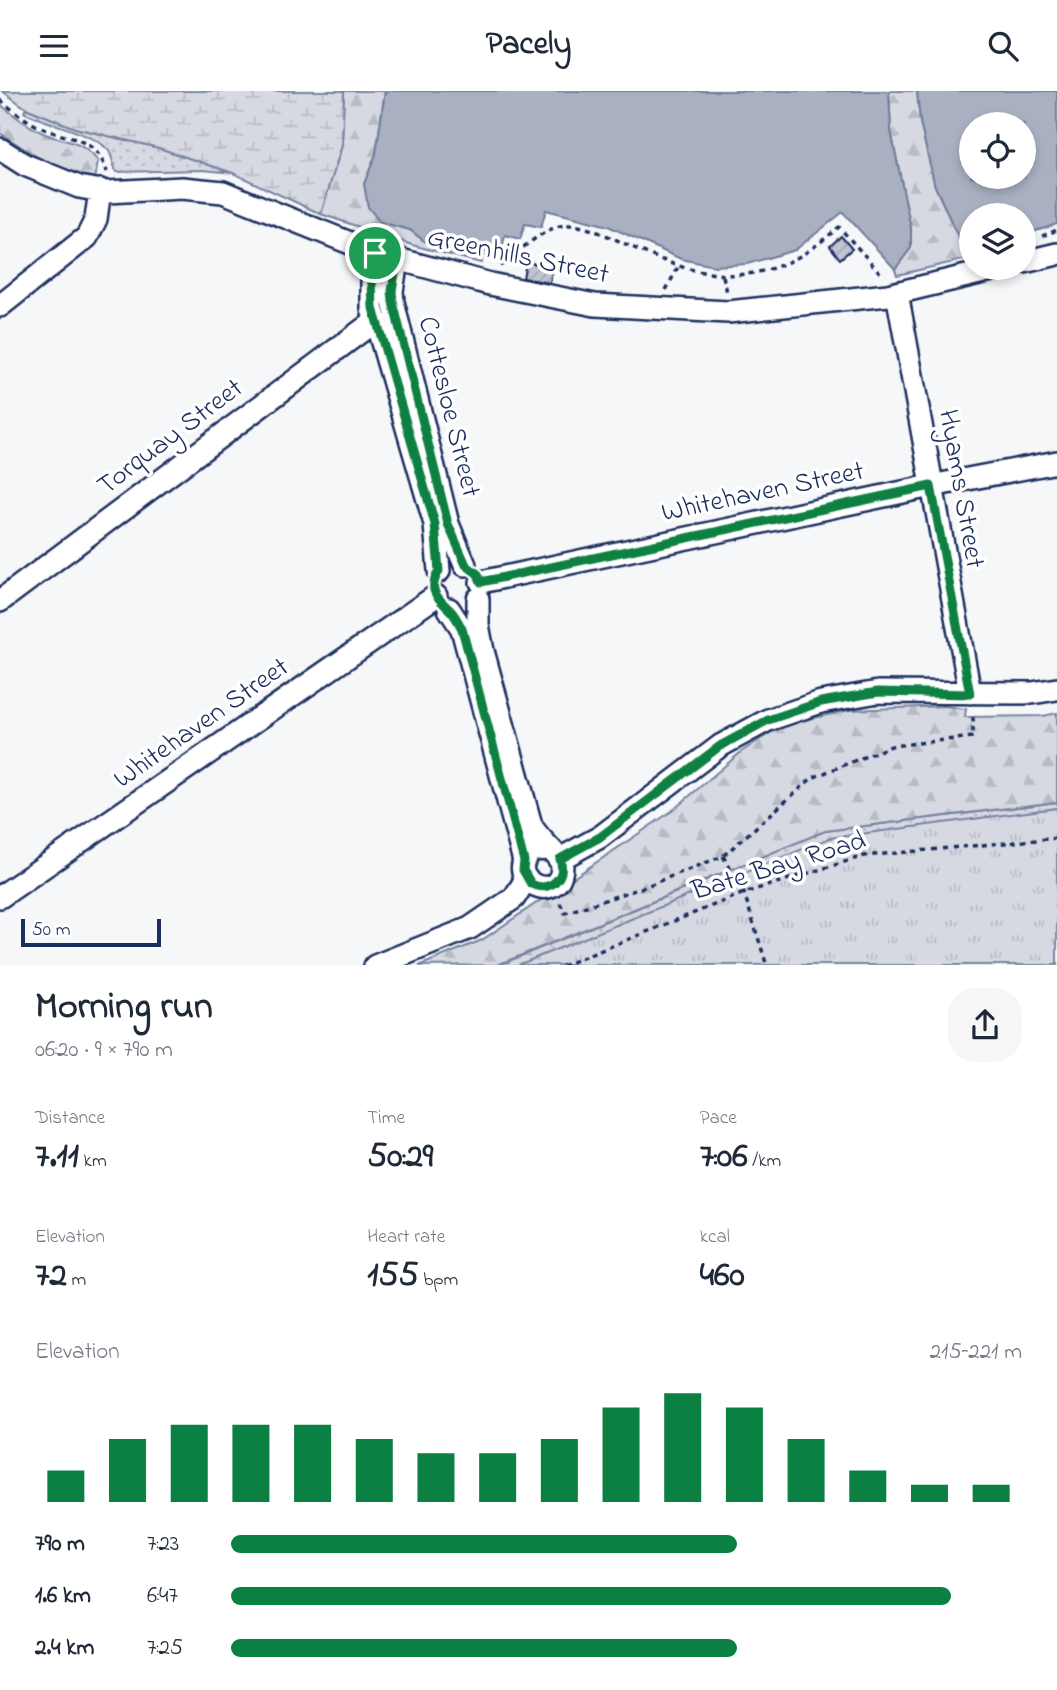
<!DOCTYPE html>
<meta charset="utf-8">
<style>
:root{--surface:#fff;--page:#f6f6f7;--text:#1f2937;--muted:#747a83;--accent:#0b8043}
body{margin:0;font-family:"Indie Flower",sans-serif;background:var(--page);color:var(--text);height:100vh;display:flex;flex-direction:column;font-size:26px;white-space:nowrap}
*{box-sizing:border-box;margin:0}
p{font-size:23px;color:var(--muted)}
.icon{flex:none;width:38px;height:38px;fill:none;stroke:currentColor;stroke-width:2;stroke-linecap:round;stroke-linejoin:round}
.map{position:relative;height:874px;overflow:hidden}
.sheet{display:flex;flex-direction:column;background:var(--surface);flex:1}
.sheet>*{flex:none}
.fabs{position:absolute;left:959px;top:21px;display:grid;gap:14px}
.fabs a{display:grid;place-items:center;width:77px;height:77px;border-radius:50%;background:var(--surface);box-shadow:0 4px 10px #0003;font-size:35px}
.scale{position:absolute;left:21px;bottom:18px;width:140px;box-sizing:border-box;padding-left:7px;border:4px solid #1b2f5e;border-top:0;font-size:19px;line-height:24px;white-space:nowrap;color:#1b2f5e;-webkit-text-stroke:5px #fff;paint-order:stroke}
.pin{position:absolute;display:grid;place-items:center;width:60px;height:60px;color:#fff;margin:-30px;border:4px solid #fff;border-radius:50%;box-shadow:0 2px 7px #0007}
.round{display:grid;place-items:center;flex:none;width:74px;height:74px;border-radius:28px;background:var(--page)}
.overview{display:flex;align-items:center;justify-content:space-between;height:119px;padding:0 35px}
h1{font-size:38px;font-weight:800;line-height:52px}
.stats{display:grid;grid-template-columns:repeat(3,1fr);gap:10px;height:119px;padding:7px 35px}
.stats div{display:grid;align-content:center}
.stats b{font-size:35px;font-weight:800}
.stats small{font-size:19px;font-weight:400}
.stats p{font-size:19px}
.chart{height:196px;padding:14px 35px}
.chart p{display:flex;justify-content:space-between}
.chart svg{width:100%;height:126px;margin-top:7px;stroke:var(--accent);stroke-width:6}
ul{padding:0 35px;list-style:none;font-size:23px}
li{display:grid;grid-template-columns:112px 84px 1fr;align-items:center;height:52px}
li i{height:18px;border-radius:9px;background:var(--accent)}
header{display:flex;justify-content:space-between;align-items:center;height:91px;padding:0 35px;background:var(--surface);font-size:32px;font-weight:800}
.map>svg:first-child{display:block}
</style>
<header><svg class="icon" aria-label="menu" viewBox="0 0 24 24"><path d="M4 6h16M4 12h16M4 18h16"/></svg>Pacely<svg class="icon" aria-label="search" viewBox="0 0 24 24"><circle cx="10" cy="10" r="6"/><path d="M15 15l6 6"/></svg></header>
<div class="map">
<svg width="1057" height="875" viewBox="0 0 1057 875">
<defs>
<pattern id="grass-dots" width="8" height="8" patternUnits="userSpaceOnUse" patternTransform="scale(1.75)"><rect width="8" height="8" fill="#d6d9e2"/><path d="M2 2h.1M6 6h.1" fill="none" stroke="#b7bbc4" stroke-width="1.8" stroke-linecap="round"/></pattern>
<pattern id="forest-firs" width="22" height="20" patternUnits="userSpaceOnUse" patternTransform="scale(1.75)"><rect width="22" height="20" fill="#d6d9e2"/><path d="M5 1l3.5 6h-7zM16 11l3.5 6h-7z" fill="#b7bbc4"/></pattern>
<pattern id="wetland-marsh" width="20" height="14" patternUnits="userSpaceOnUse" patternTransform="scale(1.75)"><rect width="20" height="14" fill="#d6d9e2"/><path d="M1 5h8M5 5V1M11 12h8M15 12V8" fill="none" stroke="#b7bbc4"/></pattern>
<pattern id="park-tufts" width="24" height="20" patternUnits="userSpaceOnUse" patternTransform="scale(1.75)"><rect width="24" height="20" fill="#d6d9e2"/><path d="M3 7l-1-3M5 7V3M7 7l1-3M15 17l-1-3M17 17v-4M19 17l1-3" fill="none" stroke="#b7bbc4"/></pattern>
<pattern id="building-hatch" width="6" height="6" patternUnits="userSpaceOnUse" patternTransform="scale(1.75)"><rect width="6" height="6" fill="#c0c4d3"/><path d="M-1 1l2-2M0 6l6-6M5 7l2-2" fill="none" stroke="#a4a9b8"/></pattern>
</defs>
<rect width="100%" height="100%" fill="#f6f7f9"/>
<filter id="ink" filterUnits="userSpaceOnUse"><feTurbulence type="fractalNoise" baseFrequency=".0143" numOctaves="2"/><feDisplacementMap in="SourceGraphic" scale="14" xChannelSelector="R" yChannelSelector="G"/><feConvolveMatrix kernelMatrix="1 2 1 2 8 2 1 2 1" color-interpolation-filters="sRGB"/></filter>
<g filter="url(#ink)">
<path fill="url(#grass-dots)" stroke="#7884a0" stroke-width="2" d="M26 17 75 37 159 57 233 82 203 79 116 81C114 75 112 65 109 60 95 42 46 33 24 21Z
M1057 711V735L555 874 497 875 825 740Z"/>
<path fill="url(#forest-firs)" stroke="#7884a0" stroke-width="2" d="M344 0H385L376 63 364 93 380 131 410 139 424 149 484 164 481 172 412 154 321 123 342 54Z
M889 0H917L920 31 935 95 959 148 971 154V167L897 184 895 178 911 157V138L891 40Z
M0 13C13 24 28 35 43 42 68 53 78 47 98 70L95 89 48 73 0 42Z
M945 615 966 618 965 626 1043 625 1057 622V711L825 740 497 874 419 875 482 849 672 720 741 661 782 634 850 619Z"/>
<path fill="url(#wetland-marsh)" stroke="#7884a0" stroke-width="2" d="M2 0H344L342 54 321 123 233 82 159 57 75 37 26 17Z"/>
<path fill="url(#park-tufts)" stroke="#7884a0" stroke-width="2" d="M1057 717V874H518L830 747Z"/>
<path fill="#a9b0c1" stroke="#707c99" stroke-width="2" fill-rule="evenodd" d="M385 0H889L891 40 911 138V157L895 178 843 121 795 159 747 173 714 175 681 168 608 135 546 119 541 136 525 133 520 148 505 144 501 162 485 159 484 164 424 150 410 139 380 131 368 116 364 93 376 63Z
M917 0H1057V133L1024 144V124H971V154L959 148 935 95 920 31ZM971 33H1024V86H971Z"/>
<path fill="url(#building-hatch)" stroke="#1b2f5e" stroke-width="2" d="M841 145 852 158 840 168 830 155Z
M526 171 553 176 550 192 523 187Z"/>
<g fill="none" stroke-linecap="round" stroke-linejoin="round">
<g stroke="#1b2f5e" stroke-width="26">
<path id="minor" d="M0 58 25 74 79 96 107 101 182 97 223 101 375 162 490 193 595 214 728 221 888 204 1000 177
M375 162 372 191V217L435 433 439 480
M397 169 392 200 393 211 448 433 465 474
M1024 171 1057 163
M897 202 970 602
M0 215 87 146 96 128 100 99
M481 491 931 395 1057 371
M478 508V534L483 560 531 734C540 751 557 760 562 774 562 818 498 788 533 759L548 758
M0 510 376 229
M449 518 462 538 524 770
M560 768 600 746 720 655 768 629 821 611 878 601 1032 602 1057 598
M0 806 436 505
M375 875 470 837 514 807 526 788"/>
</g>
<path stroke="#1b2f5e" stroke-width="3.5" stroke-dasharray="5 5" stroke-linecap="butt" d="M0 9C14 20 26 30 42 37 71 50 95 45 107 81
M1042 145 1057 139
M500 175C516 163 546 134 567 134 586 133 616 149 632 156 690 183 741 198 800 165 814 157 827 146 839 136L883 185
M723 185 727 201
M666 199 678 176
M723 765 744 802 767 875
M560 812 565 822 644 796 723 765 812 687 891 655 973 646V622
M562 875 744 802 864 765 1057 747"/>
<use href="#minor" stroke="#fff" stroke-width="21"/>
</g>
</g>
<g fill="none" stroke-linecap="round" stroke-linejoin="round" filter="url(#ink)">
<g stroke="#fff" stroke-width="14">
<path id="route" d="M375 162 397 169 392 200 393 211 448 433 466 474 478 483 481 491 931 395 970 603 878 601 821 611 768 629 720 655 600 746 560 768C567 787 549 802 531 793L523 779 524 770 462 538C459 532 455 524 450 519 437 506 427 500 439 480L435 433 373 217 372 191Z"/>
</g>
<use href="#route" stroke="#0b8043" stroke-width="9"/>
</g>
<g text-anchor="middle" dominant-baseline="central" stroke-width="7" stroke-linejoin="round" paint-order="stroke">
<g font-size="28" fill="#1b2f5e" stroke="#fff">
<text transform="translate(518 166) rotate(12)">Greenhills Street</text>
<text transform="translate(448 316) rotate(76)">Cottesloe Street</text>
<text transform="translate(171 347) rotate(-37)">Torquay Street</text>
<text transform="translate(960 398) rotate(80)">Hyams Street</text>
<text transform="translate(763 402) rotate(-12)">Whitehaven Street</text>
<text transform="translate(202 633) rotate(-35)">Whitehaven Street</text>
<text transform="translate(779 776) rotate(-17)">Bate Bay Road</text>
</g>
</g>
</svg>
<div class="fabs">
<a><svg class="icon" aria-label="locate" viewBox="0 0 24 24"><circle cx="12" cy="12" r="6"/><path d="M12 2v4M12 18v4M2 12h4M18 12h4"/></svg></a>
<a><svg class="icon" aria-label="layers" viewBox="0 0 24 24"><path d="M12 4l9 5-9 5-9-5zM3 14l9 5 9-5"/></svg></a>
</div>
<div class="scale">50 m</div>
<div class="pin" style="left:375px;top:162px;background:#1e9e55"><svg class="icon" aria-label="arrive" viewBox="0 0 24 24"><path d="M6 21V4h12l-3 4 3 4H6"/></svg></div>
</div>
<section class="sheet">
<div class="overview"><div><h1>Morning run</h1><p>06:20 · 9 × 790 m</p></div><a class="round"><svg class="icon" aria-label="share" viewBox="0 0 24 24"><path d="M12 15V3M7 8l5-5 5 5M5 13v7h14v-7"/></svg></a></div>
<div class="stats">
<div><p>Distance</p><b>7.11<small> km</small></b></div>
<div><p>Time</p><b>50:29</b></div>
<div><p>Pace</p><b>7:06<small> /km</small></b></div>
</div>
<div class="stats">
<div><p>Elevation</p><b>72<small> m</small></b></div>
<div><p>Heart rate</p><b>155<small> bpm</small></b></div>
<div><p>kcal</p><b>460</b></div>
</div>
<div class="chart"><p><span>Elevation</span>215–221 m</p>
<svg viewBox="0 0 160 44" preserveAspectRatio="none"><path d="M5 44V33M15 44V22M25 44V17M35 44V17M45 44V17M55 44V22M65 44V27M75 44V27M85 44V22M95 44V11M105 44V6M115 44V11M125 44V22M135 44V33M145 44V38M155 44V38"/></svg>
</div>
<ul>
<li><b>790 m</b>7:23<i style="width:64%"></i></li>
<li><b>1.6 km</b>6:47<i style="width:91%"></i></li>
<li><b>2.4 km</b>7:25<i style="width:64%"></i></li>
</ul>
</section>
